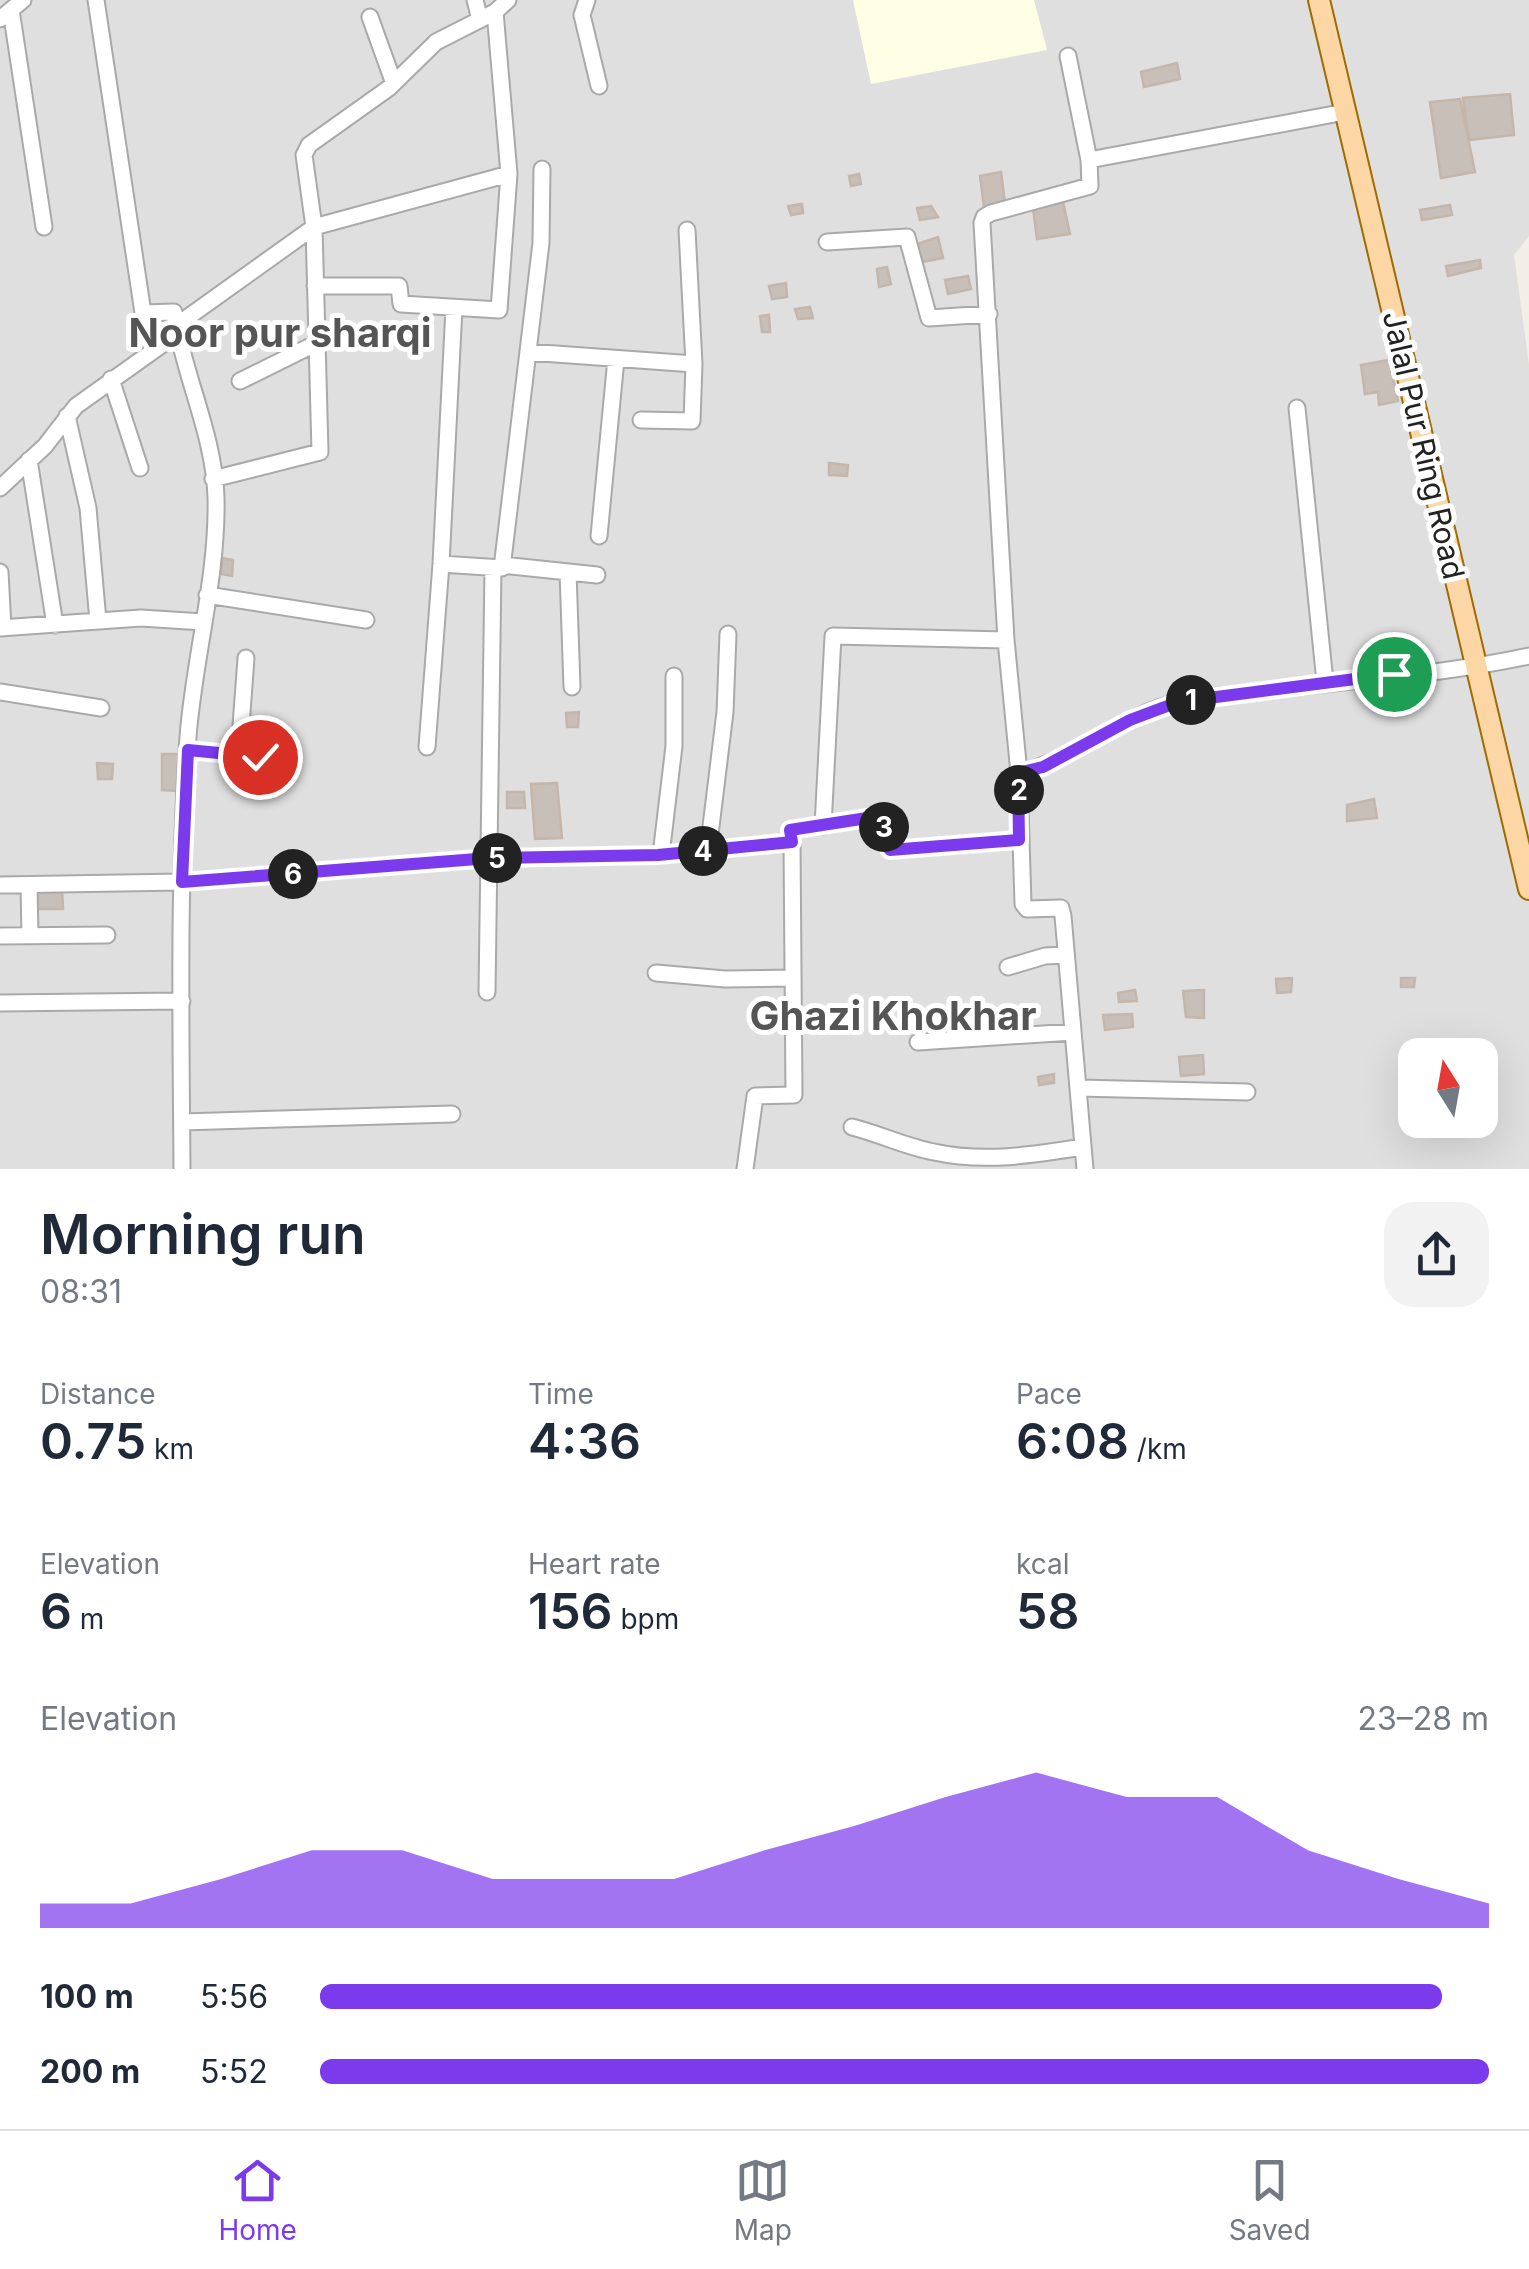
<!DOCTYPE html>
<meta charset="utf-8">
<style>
:root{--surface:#fff;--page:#f2f2f3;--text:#1f2937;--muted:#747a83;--line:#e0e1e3;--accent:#7c3aed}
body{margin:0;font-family:Inter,sans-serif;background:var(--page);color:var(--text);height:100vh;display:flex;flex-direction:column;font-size:38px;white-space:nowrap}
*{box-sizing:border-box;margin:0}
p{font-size:32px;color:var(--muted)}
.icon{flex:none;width:55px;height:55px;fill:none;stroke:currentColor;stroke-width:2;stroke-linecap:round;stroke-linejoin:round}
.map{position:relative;height:1169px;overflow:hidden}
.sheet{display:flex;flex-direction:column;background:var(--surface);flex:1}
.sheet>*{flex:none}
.needle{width:65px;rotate:349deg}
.controls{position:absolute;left:1398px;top:1038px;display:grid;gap:20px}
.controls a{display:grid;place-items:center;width:100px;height:100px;border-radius:20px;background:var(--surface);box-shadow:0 10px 40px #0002;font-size:50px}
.pin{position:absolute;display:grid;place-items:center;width:85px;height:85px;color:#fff;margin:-42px;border:5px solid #fff;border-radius:50%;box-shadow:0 2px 10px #0007}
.km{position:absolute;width:50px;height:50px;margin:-25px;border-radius:50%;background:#222;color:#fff;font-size:28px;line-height:50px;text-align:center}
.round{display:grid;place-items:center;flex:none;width:105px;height:105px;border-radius:30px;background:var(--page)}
.head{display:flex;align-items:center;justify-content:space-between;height:170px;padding:0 40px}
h1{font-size:55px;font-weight:600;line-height:75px}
.stats{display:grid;grid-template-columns:repeat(3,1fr);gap:15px;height:170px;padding:10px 40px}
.stats div{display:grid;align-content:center}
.stats b{font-size:50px;font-weight:600}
.stats small{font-size:28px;font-weight:400}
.stats p{font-size:28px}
.chart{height:280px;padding:20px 40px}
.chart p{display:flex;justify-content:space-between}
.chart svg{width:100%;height:180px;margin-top:10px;fill:var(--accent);opacity:.7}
ul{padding:0 40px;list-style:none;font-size:32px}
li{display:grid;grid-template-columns:160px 120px 1fr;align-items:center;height:75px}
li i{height:25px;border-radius:12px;background:var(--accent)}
.menu{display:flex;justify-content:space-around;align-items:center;height:140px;border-top:2px solid var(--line);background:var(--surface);font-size:28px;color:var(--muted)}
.menu a{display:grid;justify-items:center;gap:5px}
.menu .on{color:var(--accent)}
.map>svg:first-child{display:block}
</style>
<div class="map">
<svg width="1529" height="1169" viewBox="0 0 1529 1169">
<rect width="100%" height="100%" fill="#f2efe9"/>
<path fill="#e0dfdf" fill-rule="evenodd" d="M0 0H1529V236L1514 255 1529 365V1169H0ZM1415 1055H1480V1120H1415Z"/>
<path fill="#ffffe5" d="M853 0H1034L1047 50 871 84Z"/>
<path fill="#c7bfb8" stroke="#c4b6ab" stroke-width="2.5" d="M1177 63 1180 79 1144 87 1141 72Z
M1510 94 1514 135 1469 140 1463 98Z
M1460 99 1475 172 1441 178 1430 102Z
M1001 172 1005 203 984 207 980 176Z
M859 174 861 184 851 186 849 176Z
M1063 202 1070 234 1037 239 1033 208Z
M802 204 803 213 791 215 788 206Z
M1450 205 1452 215 1422 220 1420 210Z
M931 206 938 217 920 220 917 208Z
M938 237 943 258 922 262 917 244Z
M1480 260 1481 268 1448 276 1446 266Z
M887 267 891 284 879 287 877 269Z
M968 276 971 289 948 294 945 280Z
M786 283 787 297 772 299 769 286Z
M810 307 813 318 798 319 795 309Z
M769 315 770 332H762L760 316Z
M1389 360 1398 401 1379 405 1378 392 1365 394 1361 365Z
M829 463 848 465 847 476 829 475Z
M222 558 233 560 232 576 221 574Z
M579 712 578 727H567L566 713Z
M162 754H180L178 791 162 790Z
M97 763 113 764 112 779H98Z
M557 783 562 838 535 839 531 784Z
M507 792H524L525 808H507Z
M1374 799 1377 818 1347 821V805Z
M62 887 63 909H35L33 888Z
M1292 978 1291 992 1277 993 1276 979Z
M1401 978H1415L1414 987H1401Z
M1135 990 1137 1001 1119 1002 1118 993Z
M1204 990V1018L1186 1017 1183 991Z
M1132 1014 1133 1027 1105 1030 1103 1015Z
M1203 1055 1204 1074 1181 1076 1179 1057Z
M1054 1074V1083L1039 1085 1038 1077Z"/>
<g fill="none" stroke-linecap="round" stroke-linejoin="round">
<g stroke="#a9a9a9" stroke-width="19">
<path id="minor" d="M96 0 143 313 174 312C183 374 214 434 216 497 218 577 194 657 188 737 178 881 181 1025 182 1169
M475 0 480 20
M587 0 582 15 599 86
M11 10 44 227
M370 17 393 81
M0 19 23 0
M1068 56 1089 160 1090 186 991 213 984 217 982 223 1006 640 1019 773 1023 904 1027 909 1061 908 1063 916 1085 1169
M1089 160 1345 112
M827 242 907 237 929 318 989 314
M315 286H399L401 304 499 310 509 174 495 12
M528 352 694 364
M111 379 140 468
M240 381 317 343
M1297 408 1325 682
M67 416 88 508 98 621
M641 420 692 421 694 364 687 230
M29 460 55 625
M213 479 320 452 314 227 509 174
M0 488 45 446 76 406 177 334 184 320 314 227 304 155 309 145 389 88 436 42 495 12 508 0
M599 536 616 359
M441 564 502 568 541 243 542 169
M502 565 597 575
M0 572 3 628
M568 572 572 687
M207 595 366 620
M0 628 141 618 203 622
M0 692 101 708
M427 747 441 564 454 308
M188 750 260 757
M239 753 246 658
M1019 773C1076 759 1121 715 1179 702 1201 697 1225 696 1248 693 1341 680 1437 676 1529 656
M823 826 833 636 1006 640
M708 851 725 712 728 634
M661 855 674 746V676
M0 885 181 882 490 858 658 855 792 842 790 830 880 816 884 819V843L890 850 1019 840
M29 885 30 936
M0 936 107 935
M1008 967 1045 956 1066 955
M656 973 725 979 793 978
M487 992 493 568
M0 1003 182 1001
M918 1042 1073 1032
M1078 1088 1247 1092
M182 1122 452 1114
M852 1127C880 1134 906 1147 934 1152 984 1163 1033 1155 1083 1147
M745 1169 755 1096 794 1095 792 842"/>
</g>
<g stroke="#a06b00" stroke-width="24">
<path id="major" d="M1319 0 1529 889"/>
</g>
<use href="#minor" stroke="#fff" stroke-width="15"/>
<use href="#major" stroke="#fcd6a4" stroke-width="20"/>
</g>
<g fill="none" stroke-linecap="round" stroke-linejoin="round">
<g stroke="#fff" stroke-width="20">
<path id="route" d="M260 757 188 750 182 882 490 858 658 855 792 842 790 830 880 816 884 820V842L890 850 1019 840 1018 773 1043 767 1130 720 1178 702 1394 674"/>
</g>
<use href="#route" stroke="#7c3aed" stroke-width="12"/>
</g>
<g text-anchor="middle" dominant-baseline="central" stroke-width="10" stroke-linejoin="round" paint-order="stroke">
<g font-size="30" fill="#222" stroke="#fff">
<text transform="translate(1424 445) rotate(77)">Jalal Pur Ring Road</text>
</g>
<g font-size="40" font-weight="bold" fill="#555" stroke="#fff">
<text x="280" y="332">Noor pur sharqi</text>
<text x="893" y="1015">Ghazi Khokhar</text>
</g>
</g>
</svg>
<div class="controls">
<a><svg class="needle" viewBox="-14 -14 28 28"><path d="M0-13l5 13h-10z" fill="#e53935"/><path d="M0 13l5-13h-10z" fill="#747a83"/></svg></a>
</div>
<div class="pin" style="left:1394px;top:674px;background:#1e9e55"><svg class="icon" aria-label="arrive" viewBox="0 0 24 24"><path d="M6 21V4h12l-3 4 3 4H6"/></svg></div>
<div class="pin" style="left:260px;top:757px;background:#d93025"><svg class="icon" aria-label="check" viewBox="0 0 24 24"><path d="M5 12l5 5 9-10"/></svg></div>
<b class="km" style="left:1191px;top:700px">1</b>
<b class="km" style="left:1019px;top:790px">2</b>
<b class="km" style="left:884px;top:827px">3</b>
<b class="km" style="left:703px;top:851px">4</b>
<b class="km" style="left:497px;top:858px">5</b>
<b class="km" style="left:293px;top:874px">6</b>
</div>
<section class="sheet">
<div class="head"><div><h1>Morning run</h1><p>08:31</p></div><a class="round"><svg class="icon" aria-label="share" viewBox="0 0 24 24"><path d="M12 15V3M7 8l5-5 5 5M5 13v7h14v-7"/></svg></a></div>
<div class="stats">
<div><p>Distance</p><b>0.75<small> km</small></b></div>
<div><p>Time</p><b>4:36</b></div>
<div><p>Pace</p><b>6:08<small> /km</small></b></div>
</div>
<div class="stats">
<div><p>Elevation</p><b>6<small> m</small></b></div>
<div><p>Heart rate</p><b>156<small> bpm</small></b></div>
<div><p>kcal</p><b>58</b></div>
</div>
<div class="chart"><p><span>Elevation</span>23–28 m</p>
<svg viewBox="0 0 160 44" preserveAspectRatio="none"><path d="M0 44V38L10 38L20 32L30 25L40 25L50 32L60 32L70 32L80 25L90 19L100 12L110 6L120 12L130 12L140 25L150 32L160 38V44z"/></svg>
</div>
<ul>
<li><b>100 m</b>5:56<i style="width:96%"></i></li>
<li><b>200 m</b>5:52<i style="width:100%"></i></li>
</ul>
</section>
<nav class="menu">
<a class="on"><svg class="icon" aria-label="home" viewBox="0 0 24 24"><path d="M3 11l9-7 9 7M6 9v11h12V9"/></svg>Home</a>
<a><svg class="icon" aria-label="map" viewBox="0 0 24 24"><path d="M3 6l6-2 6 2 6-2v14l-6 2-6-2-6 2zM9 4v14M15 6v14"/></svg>Map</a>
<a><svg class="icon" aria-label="saved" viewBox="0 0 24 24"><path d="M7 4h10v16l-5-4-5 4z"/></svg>Saved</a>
</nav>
